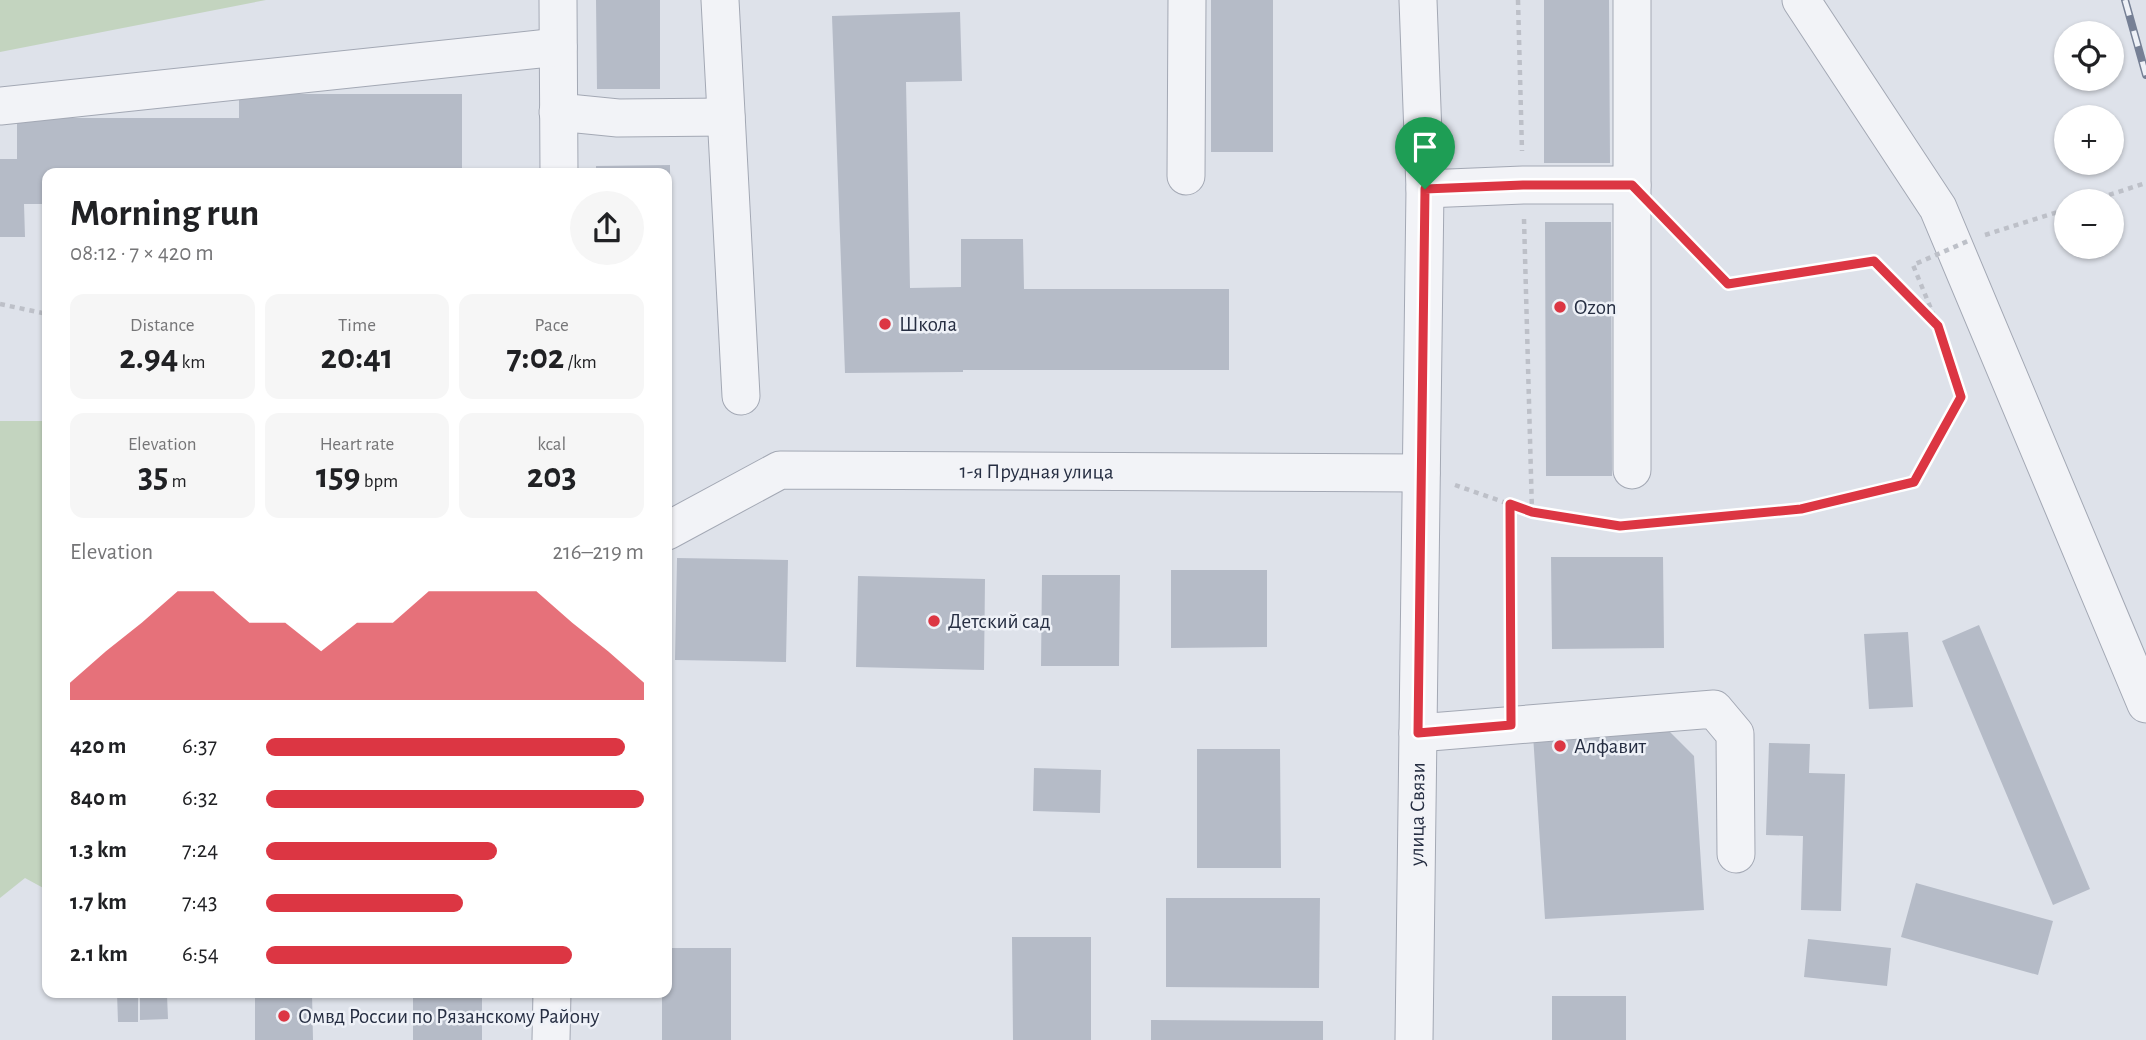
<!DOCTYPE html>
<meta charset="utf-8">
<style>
:root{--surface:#fff;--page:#f6f6f6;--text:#202124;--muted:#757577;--accent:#dc3643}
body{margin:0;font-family:"Alegreya Sans",sans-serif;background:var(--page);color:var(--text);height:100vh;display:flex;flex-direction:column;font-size:26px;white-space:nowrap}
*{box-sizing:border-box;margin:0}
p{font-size:23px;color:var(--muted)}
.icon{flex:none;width:38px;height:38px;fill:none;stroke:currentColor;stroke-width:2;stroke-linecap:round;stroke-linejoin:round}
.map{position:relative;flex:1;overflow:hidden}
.sheet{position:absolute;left:42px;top:168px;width:630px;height:830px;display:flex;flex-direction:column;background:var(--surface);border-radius:14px;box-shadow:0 2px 5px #0004}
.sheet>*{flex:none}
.fabs{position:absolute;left:2054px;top:21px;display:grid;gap:14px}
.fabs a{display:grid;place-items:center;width:70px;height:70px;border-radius:50%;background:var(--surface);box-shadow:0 2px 5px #0004;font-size:35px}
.pin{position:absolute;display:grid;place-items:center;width:60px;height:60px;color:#fff;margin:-72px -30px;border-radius:50% 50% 50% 0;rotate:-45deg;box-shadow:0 0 7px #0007}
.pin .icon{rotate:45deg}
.round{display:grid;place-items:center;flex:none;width:74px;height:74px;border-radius:37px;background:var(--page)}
.summary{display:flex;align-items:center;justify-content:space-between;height:119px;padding:0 28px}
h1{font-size:38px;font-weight:700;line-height:52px}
.metrics{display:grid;grid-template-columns:repeat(3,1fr);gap:10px;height:119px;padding:7px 28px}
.metrics div{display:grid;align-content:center;border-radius:14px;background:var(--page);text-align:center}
.metrics b{font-size:35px;font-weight:700}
.metrics small{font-size:19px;font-weight:400}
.metrics p{font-size:19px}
.chart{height:196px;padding:14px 28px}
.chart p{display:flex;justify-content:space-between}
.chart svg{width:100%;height:126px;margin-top:7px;fill:var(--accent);opacity:.7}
ul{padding:0 28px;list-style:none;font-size:23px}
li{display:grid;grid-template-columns:112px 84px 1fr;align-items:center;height:52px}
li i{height:18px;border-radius:9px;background:var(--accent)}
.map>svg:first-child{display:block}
</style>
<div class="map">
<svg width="2146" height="1040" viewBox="0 0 2146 1040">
<rect width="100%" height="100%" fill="#dee2ea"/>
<path fill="#c3d4bf" d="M0 0H266L0 52Z
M0 421H47V890L25 878 0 898Z"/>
<path fill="#b5bbc7" d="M596 0H660V89H597Z
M1211 0H1273V152H1211Z
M1544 0H1609L1610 163H1544Z
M960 12 962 81 906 82 910 288 961 287V239H1023L1024 289H1229V370H963V372L845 373 832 16Z
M239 94H462V171L47 173V204H24L25 237H0V159H17V118H239Z
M670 165 671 437H667V173H596V166Z
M1545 222H1611L1612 476H1546Z
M1551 557H1663L1664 648 1552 649Z
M677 558 788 560 786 662 675 660Z
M1171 570H1267V647L1171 648Z
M1042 575H1120L1119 666H1041Z
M858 576 985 579 984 670 856 667Z
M1979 625 2090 889 2053 905 1942 641Z
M1908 632 1913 707 1869 709 1864 634Z
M1664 726 1694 756 1704 910 1545 919 1533 735Z
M1769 743 1810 744 1809 773 1845 774 1841 911 1801 910 1803 836 1766 835Z
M1197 749H1280L1281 868H1197Z
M1034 768 1101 770 1100 813 1033 811Z
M1916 883 2053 921 2038 975 1901 937Z
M1166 898H1320L1319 988 1166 987Z
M1012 937H1091V1040H1013Z
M1808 939 1891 948 1887 986 1804 977Z
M667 948H731V1040H662V992H667Z
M138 992V1022H118L117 993Z
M255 992H312L313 1040H255Z
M167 995 168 1019 140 1020V997Z
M1552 996H1626V1040H1552Z
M413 997H482V1040H413Z
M1151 1020 1323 1021V1040H1151Z"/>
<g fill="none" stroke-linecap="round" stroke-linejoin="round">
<g stroke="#a3a8b4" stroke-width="39">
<g id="minor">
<path d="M558 0 559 173"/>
<path d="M720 0 741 396"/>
<path d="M1632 0V470"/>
<path d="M1801 0 1938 208 2146 704"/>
<path d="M0 106 558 47"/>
<path d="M558 112 618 118 726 117"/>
<path d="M1186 176 1187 0"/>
<path d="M1425 189 1523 185H1632"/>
<path id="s1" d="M667 531 780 470 1421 473"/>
<path d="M1418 733 1714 709 1735 734 1736 854"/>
<path d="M551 1040 552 992"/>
<path id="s2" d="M1414 1040 1425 189 1418 0"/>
</g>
</g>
<path stroke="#bdc0c8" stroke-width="4.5" stroke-dasharray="5 5" stroke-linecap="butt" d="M1518 0 1522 151
M2090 201 2146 183
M1524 219 1532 512
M1985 235 2067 209
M0 304 47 314
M1455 485 1532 512 1620 526 1801 509 1914 482 1961 397 1938 326 1874 261 1728 284 1666 221
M1510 504 1511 692"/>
<use href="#minor" stroke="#f2f3f7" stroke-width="37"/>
<g stroke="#768095" stroke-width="8">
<path id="rail" d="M2125 0 2146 75"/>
</g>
<use href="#rail" stroke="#eef1f7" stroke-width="5" stroke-dasharray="16" stroke-linecap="butt"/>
<path stroke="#bdc0c8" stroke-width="4.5" stroke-dasharray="5 5" stroke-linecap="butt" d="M1938 326 1913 265 1968 241"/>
</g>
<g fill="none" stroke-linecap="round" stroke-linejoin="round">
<g stroke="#fff" stroke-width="14">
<path id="route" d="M1523 185H1632L1728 284 1874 261 1938 326 1961 397 1914 482 1801 509 1620 526 1532 512 1510 504 1511 725 1418 733 1425 189Z"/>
</g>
<use href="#route" stroke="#dc3643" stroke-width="9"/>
</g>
<g fill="#dc3643" stroke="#eef1f7" stroke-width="2.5">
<circle cx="1560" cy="307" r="7"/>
<circle cx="885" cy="324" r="7"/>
<circle cx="934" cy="621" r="7"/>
<circle cx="1560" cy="746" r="7"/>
<circle cx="284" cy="1016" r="7"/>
</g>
<g text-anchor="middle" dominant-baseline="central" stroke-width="5" stroke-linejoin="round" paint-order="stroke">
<g font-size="21" fill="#262e42" stroke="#eef1f7" text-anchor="start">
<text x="1574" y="307">Ozon</text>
<text x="899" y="324">Школа</text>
<text x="948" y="621">Детский сад</text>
<text x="1574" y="746">Алфавит</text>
<text x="298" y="1016">Омвд России по Рязанскому Району</text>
</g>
<g font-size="21" fill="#262e42" stroke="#eef1f7">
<text stroke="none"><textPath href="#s1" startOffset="385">1-я Прудная улица</textPath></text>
<text stroke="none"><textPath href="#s2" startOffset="226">улица Связи</textPath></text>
</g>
</g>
</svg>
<div class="fabs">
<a><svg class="icon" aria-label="locate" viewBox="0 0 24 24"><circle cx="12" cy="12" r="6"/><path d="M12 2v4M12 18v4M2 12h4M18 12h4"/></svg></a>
<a>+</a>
<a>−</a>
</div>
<div class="pin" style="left:1425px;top:189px;background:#1e9e55"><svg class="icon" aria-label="arrive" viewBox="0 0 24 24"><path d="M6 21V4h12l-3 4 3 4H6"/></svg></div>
<section class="sheet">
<div class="summary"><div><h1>Morning run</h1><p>08:12 · 7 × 420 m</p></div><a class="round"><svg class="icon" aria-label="share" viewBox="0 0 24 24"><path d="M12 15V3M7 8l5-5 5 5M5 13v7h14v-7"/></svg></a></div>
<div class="metrics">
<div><p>Distance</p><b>2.94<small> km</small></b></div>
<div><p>Time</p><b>20:41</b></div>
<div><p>Pace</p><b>7:02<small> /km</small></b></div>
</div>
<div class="metrics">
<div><p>Elevation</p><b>35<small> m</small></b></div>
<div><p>Heart rate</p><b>159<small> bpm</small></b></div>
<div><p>kcal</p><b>203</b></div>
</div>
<div class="chart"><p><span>Elevation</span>216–219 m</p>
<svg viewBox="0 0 160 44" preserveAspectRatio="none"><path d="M0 44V38L10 27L20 17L30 6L40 6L50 17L60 17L70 27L80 17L90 17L100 6L110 6L120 6L130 6L140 17L150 27L160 38V44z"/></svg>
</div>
<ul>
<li><b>420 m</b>6:37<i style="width:95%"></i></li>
<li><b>840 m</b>6:32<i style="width:100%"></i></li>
<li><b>1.3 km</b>7:24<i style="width:61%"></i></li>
<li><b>1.7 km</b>7:43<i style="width:52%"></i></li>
<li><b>2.1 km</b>6:54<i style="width:81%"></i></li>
</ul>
</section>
</div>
